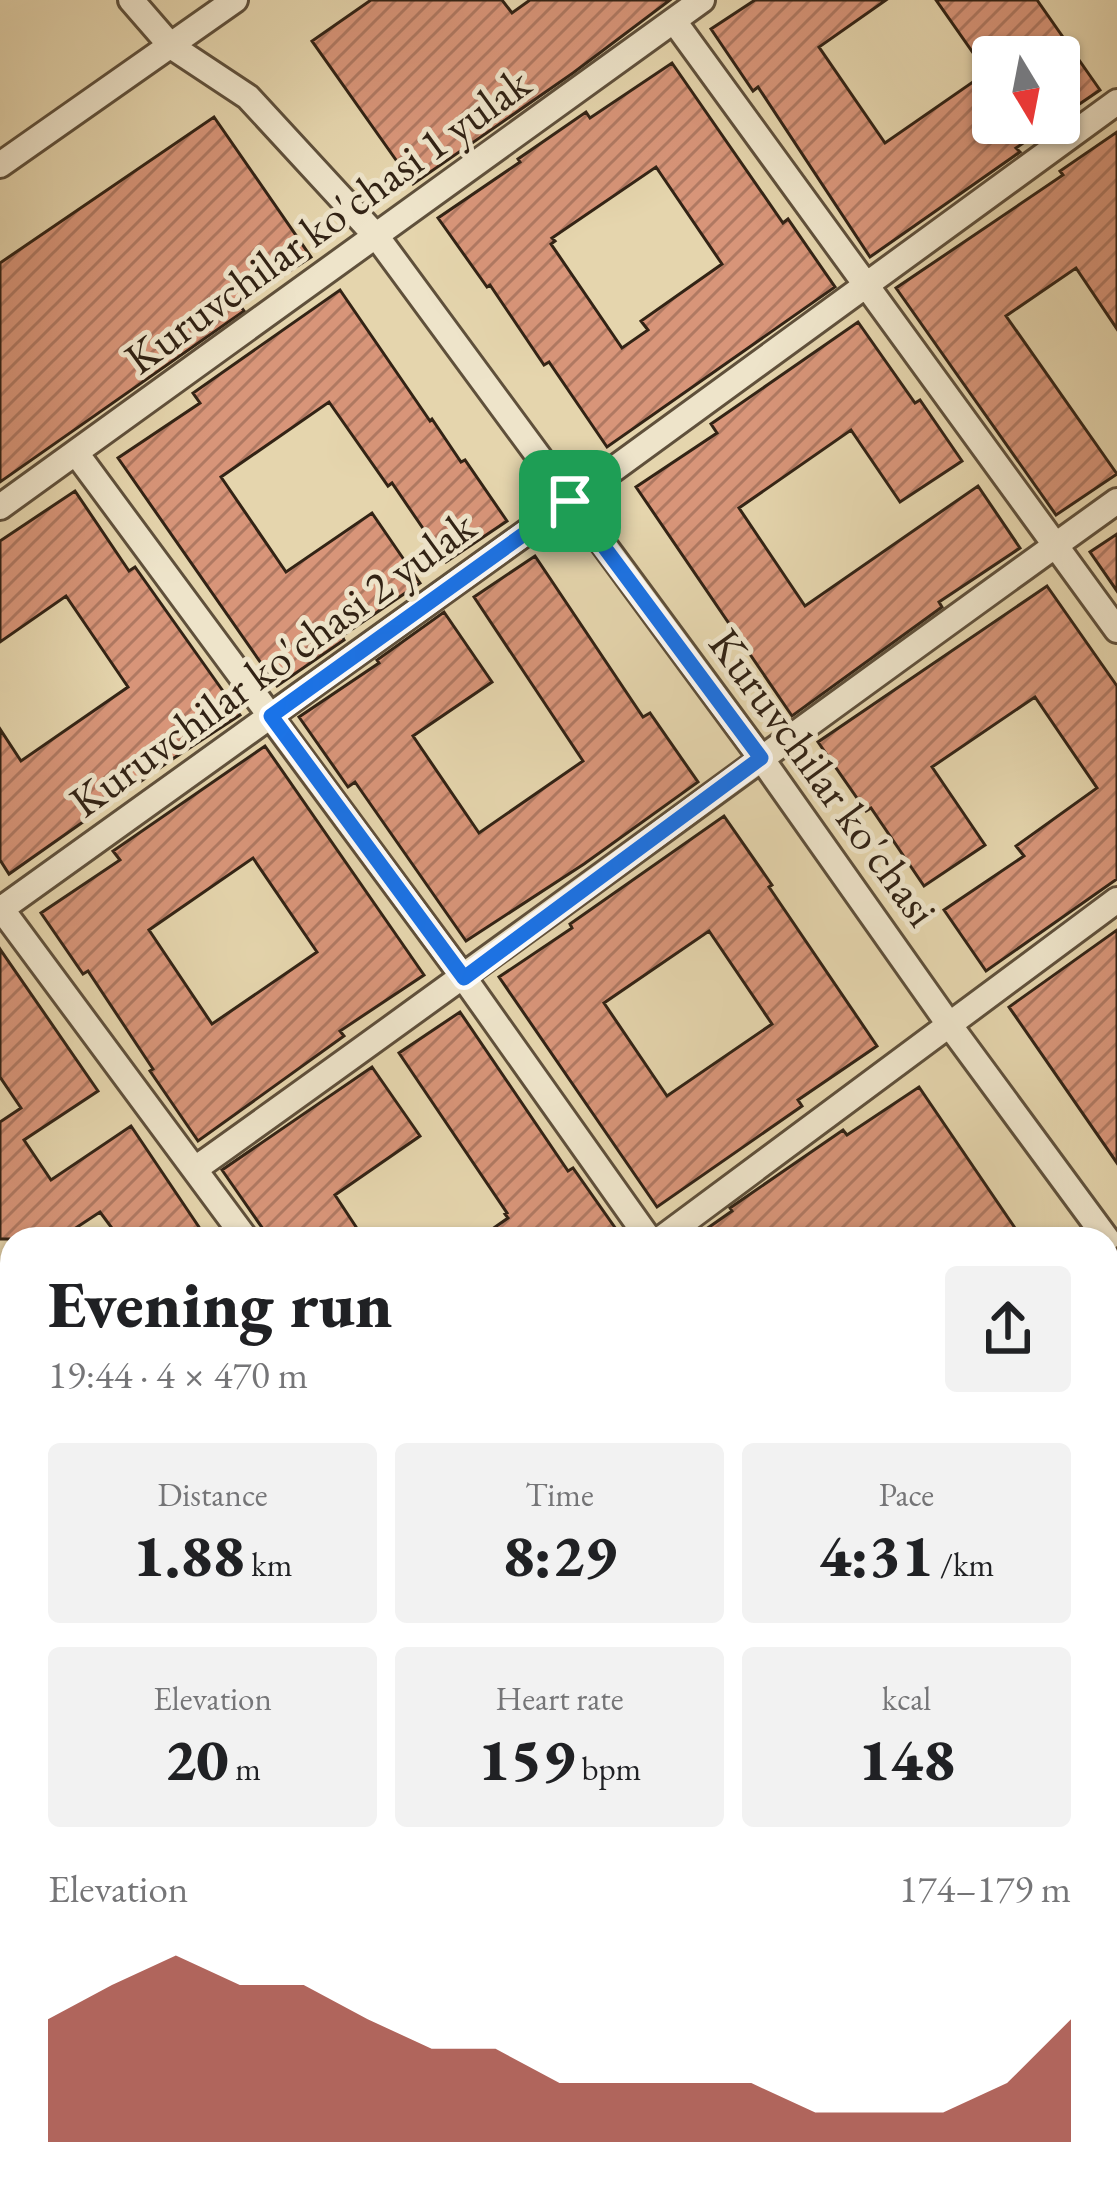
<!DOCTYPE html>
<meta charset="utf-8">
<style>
:root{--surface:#fff;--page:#f2f2f2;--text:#202124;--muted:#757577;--accent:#8f2418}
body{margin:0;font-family:"EB Garamond",serif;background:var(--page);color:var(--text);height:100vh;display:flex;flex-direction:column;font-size:45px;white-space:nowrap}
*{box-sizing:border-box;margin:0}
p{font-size:39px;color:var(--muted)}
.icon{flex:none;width:66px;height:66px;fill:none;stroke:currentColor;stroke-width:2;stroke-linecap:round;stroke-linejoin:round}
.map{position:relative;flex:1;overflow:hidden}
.drawer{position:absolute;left:0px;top:1227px;width:1119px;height:972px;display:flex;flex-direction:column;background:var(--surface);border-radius:36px 36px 0 0;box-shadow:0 3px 9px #0004}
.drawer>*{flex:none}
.needle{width:78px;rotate:170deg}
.controls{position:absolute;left:972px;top:36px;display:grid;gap:24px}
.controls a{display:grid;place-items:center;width:108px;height:108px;border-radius:12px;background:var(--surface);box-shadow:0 3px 9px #0004;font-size:60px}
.pin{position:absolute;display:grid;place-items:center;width:102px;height:102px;color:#fff;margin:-51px;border-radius:24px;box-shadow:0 6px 18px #0006}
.round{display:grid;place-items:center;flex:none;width:126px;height:126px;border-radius:12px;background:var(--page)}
.head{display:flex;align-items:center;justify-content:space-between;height:204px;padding:0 48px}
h1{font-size:66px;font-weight:800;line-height:90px}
.stats{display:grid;grid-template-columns:repeat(3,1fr);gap:18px;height:204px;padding:12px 48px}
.stats div{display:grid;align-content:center;border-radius:12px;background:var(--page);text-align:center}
.stats b{font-size:60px;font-weight:800}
.stats small{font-size:33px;font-weight:400}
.stats p{font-size:33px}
.chart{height:336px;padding:24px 48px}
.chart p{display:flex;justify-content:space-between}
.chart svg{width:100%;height:216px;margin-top:12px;fill:var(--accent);opacity:.7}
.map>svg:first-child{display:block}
</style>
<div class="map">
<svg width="1117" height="2199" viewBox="0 0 1117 2199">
<defs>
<pattern id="building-hatch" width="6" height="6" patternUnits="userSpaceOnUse" patternTransform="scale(3)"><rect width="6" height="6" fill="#d89579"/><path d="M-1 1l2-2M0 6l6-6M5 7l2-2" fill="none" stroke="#b07962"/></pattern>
</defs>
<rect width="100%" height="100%" fill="#e5d5ad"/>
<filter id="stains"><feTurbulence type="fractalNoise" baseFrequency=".00167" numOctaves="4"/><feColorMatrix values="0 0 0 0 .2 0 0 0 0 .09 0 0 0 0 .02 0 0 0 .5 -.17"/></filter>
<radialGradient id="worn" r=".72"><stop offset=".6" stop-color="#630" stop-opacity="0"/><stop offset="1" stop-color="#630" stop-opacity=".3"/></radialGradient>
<path fill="url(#building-hatch)" stroke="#322315" stroke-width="3" fill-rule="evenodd" d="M371 0H502L512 13 530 0H670L573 73 413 184 312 41Z
M755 0H886L819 47 885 143 993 68V123H1052L1016 148 1020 152 870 257 758 87 753 91 711 29Z
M936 0H1037L1100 90 1059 118V57H976Z
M672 63 783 223 788 219 835 287 607 447 549 362 544 365 490 285 487 287 438 218 520 162 518 159 586 112 590 118ZM656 167 722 264 641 321 648 330 622 348 551 244 555 241 552 238Z
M214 117 311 257 239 304 244 311 0 482V263Z
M1117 132V329L1076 268 1006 316 1117 474 1056 515 896 288 1063 175 1060 171Z
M340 290 430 421 432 419 461 462 465 460 507 521 446 562 392 483 388 486 329 402 221 477 286 572 372 513 420 583 342 636 344 640 277 686 118 458 200 403 193 393Z
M858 322 915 403 920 400 962 461 900 502 851 430 739 508 805 606 978 486 1020 548 939 602 942 607 792 716 636 487 717 433 711 424Z
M75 491 129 571 135 567 240 715 171 760 9 874 0 860V729L21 761 128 687 66 596 0 642V541Z
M1117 534V591L1090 552Z
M535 556 643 717 650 713 698 782 584 864 466 941 355 782 348 787 299 717 379 663 377 660 444 612 492 682 413 736 479 833 583 761 474 597Z
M1047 586 1117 686V879L986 971 944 910 1024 856 1016 846 1097 788 1035 697 932 767 985 845 924 886 871 808 866 811 818 742Z
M265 746 424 975 340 1031 344 1036 198 1141 150 1071 153 1069 88 971 83 974 41 913 120 860 113 851ZM253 858 317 952 212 1024 149 930Z
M724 816 772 885 769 887 877 1046 798 1100 802 1106 657 1207 499 977 572 928 570 924ZM709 931 772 1024 667 1096 604 1003Z
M1117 930V1163L1009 1007Z
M0 949 98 1091 24 1140 51 1180 131 1126 207 1239H120L100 1212 59 1239H0V1122L21 1108 0 1077Z
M460 1012 568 1171 573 1168 623 1239H478L508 1218 505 1214 507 1213 399 1053Z
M372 1067 420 1136 335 1195 364 1239H270L222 1170Z
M919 1087 1017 1231 1004 1239H692L732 1211 730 1208 843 1130 847 1135Z"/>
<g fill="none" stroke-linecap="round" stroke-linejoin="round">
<g stroke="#5f503b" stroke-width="30">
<path id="minor" d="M131 0 171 46 248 97 377 237 761 758 948 1023 1107 1239
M674 21 1117 630
M0 165 235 0
M76 453 464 978 649 1239
M0 507 702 0
M0 907 246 1239
M0 910 570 501 1117 102
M195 1169C504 949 809 722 1117 501
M661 1239 1117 900
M1107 1358 1117 1363
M0 1677 12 1694
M1107 1758 1117 1769
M0 1880 12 1862
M948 2187 962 2199"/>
</g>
<g stroke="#322315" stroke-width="39">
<path id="major" d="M1107 1305 1117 1297
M0 1528 12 1546
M432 2187 440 2199"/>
</g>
<use href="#minor" stroke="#eee4ca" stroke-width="24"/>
<use href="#major" stroke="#e2ba76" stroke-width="33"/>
</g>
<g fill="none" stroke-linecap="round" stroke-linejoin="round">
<g stroke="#fff" stroke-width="24">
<path id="route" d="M570 501 761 758 464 978 271 716Z"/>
</g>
<use href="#route" stroke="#1a73e8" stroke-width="15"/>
</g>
<g text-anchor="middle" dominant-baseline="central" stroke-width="10" stroke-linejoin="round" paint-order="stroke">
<g font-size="45" fill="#322315" stroke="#eee4ca">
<text transform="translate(327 220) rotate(-36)">Kuruvchilar ko'chasi 1 yulak</text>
<text transform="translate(272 663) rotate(-36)">Kuruvchilar ko'chasi 2 yulak</text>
<text transform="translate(824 777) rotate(54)">Kuruvchilar ko'chasi</text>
</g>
</g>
<rect width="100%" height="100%" filter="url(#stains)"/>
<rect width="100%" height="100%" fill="url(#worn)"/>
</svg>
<div class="controls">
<a><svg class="needle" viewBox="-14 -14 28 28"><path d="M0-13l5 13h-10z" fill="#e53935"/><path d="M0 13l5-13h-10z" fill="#757577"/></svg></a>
</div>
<div class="pin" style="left:570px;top:501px;background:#1e9e55"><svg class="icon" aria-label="arrive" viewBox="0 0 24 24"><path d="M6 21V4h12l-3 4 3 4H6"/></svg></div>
<section class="drawer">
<div class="head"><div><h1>Evening run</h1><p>19:44 · 4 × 470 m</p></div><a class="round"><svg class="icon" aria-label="share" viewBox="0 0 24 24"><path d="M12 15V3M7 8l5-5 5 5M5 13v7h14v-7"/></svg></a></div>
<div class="stats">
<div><p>Distance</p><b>1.88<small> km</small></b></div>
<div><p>Time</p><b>8:29</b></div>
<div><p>Pace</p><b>4:31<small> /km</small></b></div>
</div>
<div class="stats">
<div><p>Elevation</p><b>20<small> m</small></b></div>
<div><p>Heart rate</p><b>159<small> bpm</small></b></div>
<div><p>kcal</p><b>148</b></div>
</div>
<div class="chart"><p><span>Elevation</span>174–179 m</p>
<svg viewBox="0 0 160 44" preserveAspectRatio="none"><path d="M0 44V19L10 12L20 6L30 12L40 12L50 19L60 25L70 25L80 32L90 32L100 32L110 32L120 38L130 38L140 38L150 32L160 19V44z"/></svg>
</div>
</section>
</div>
